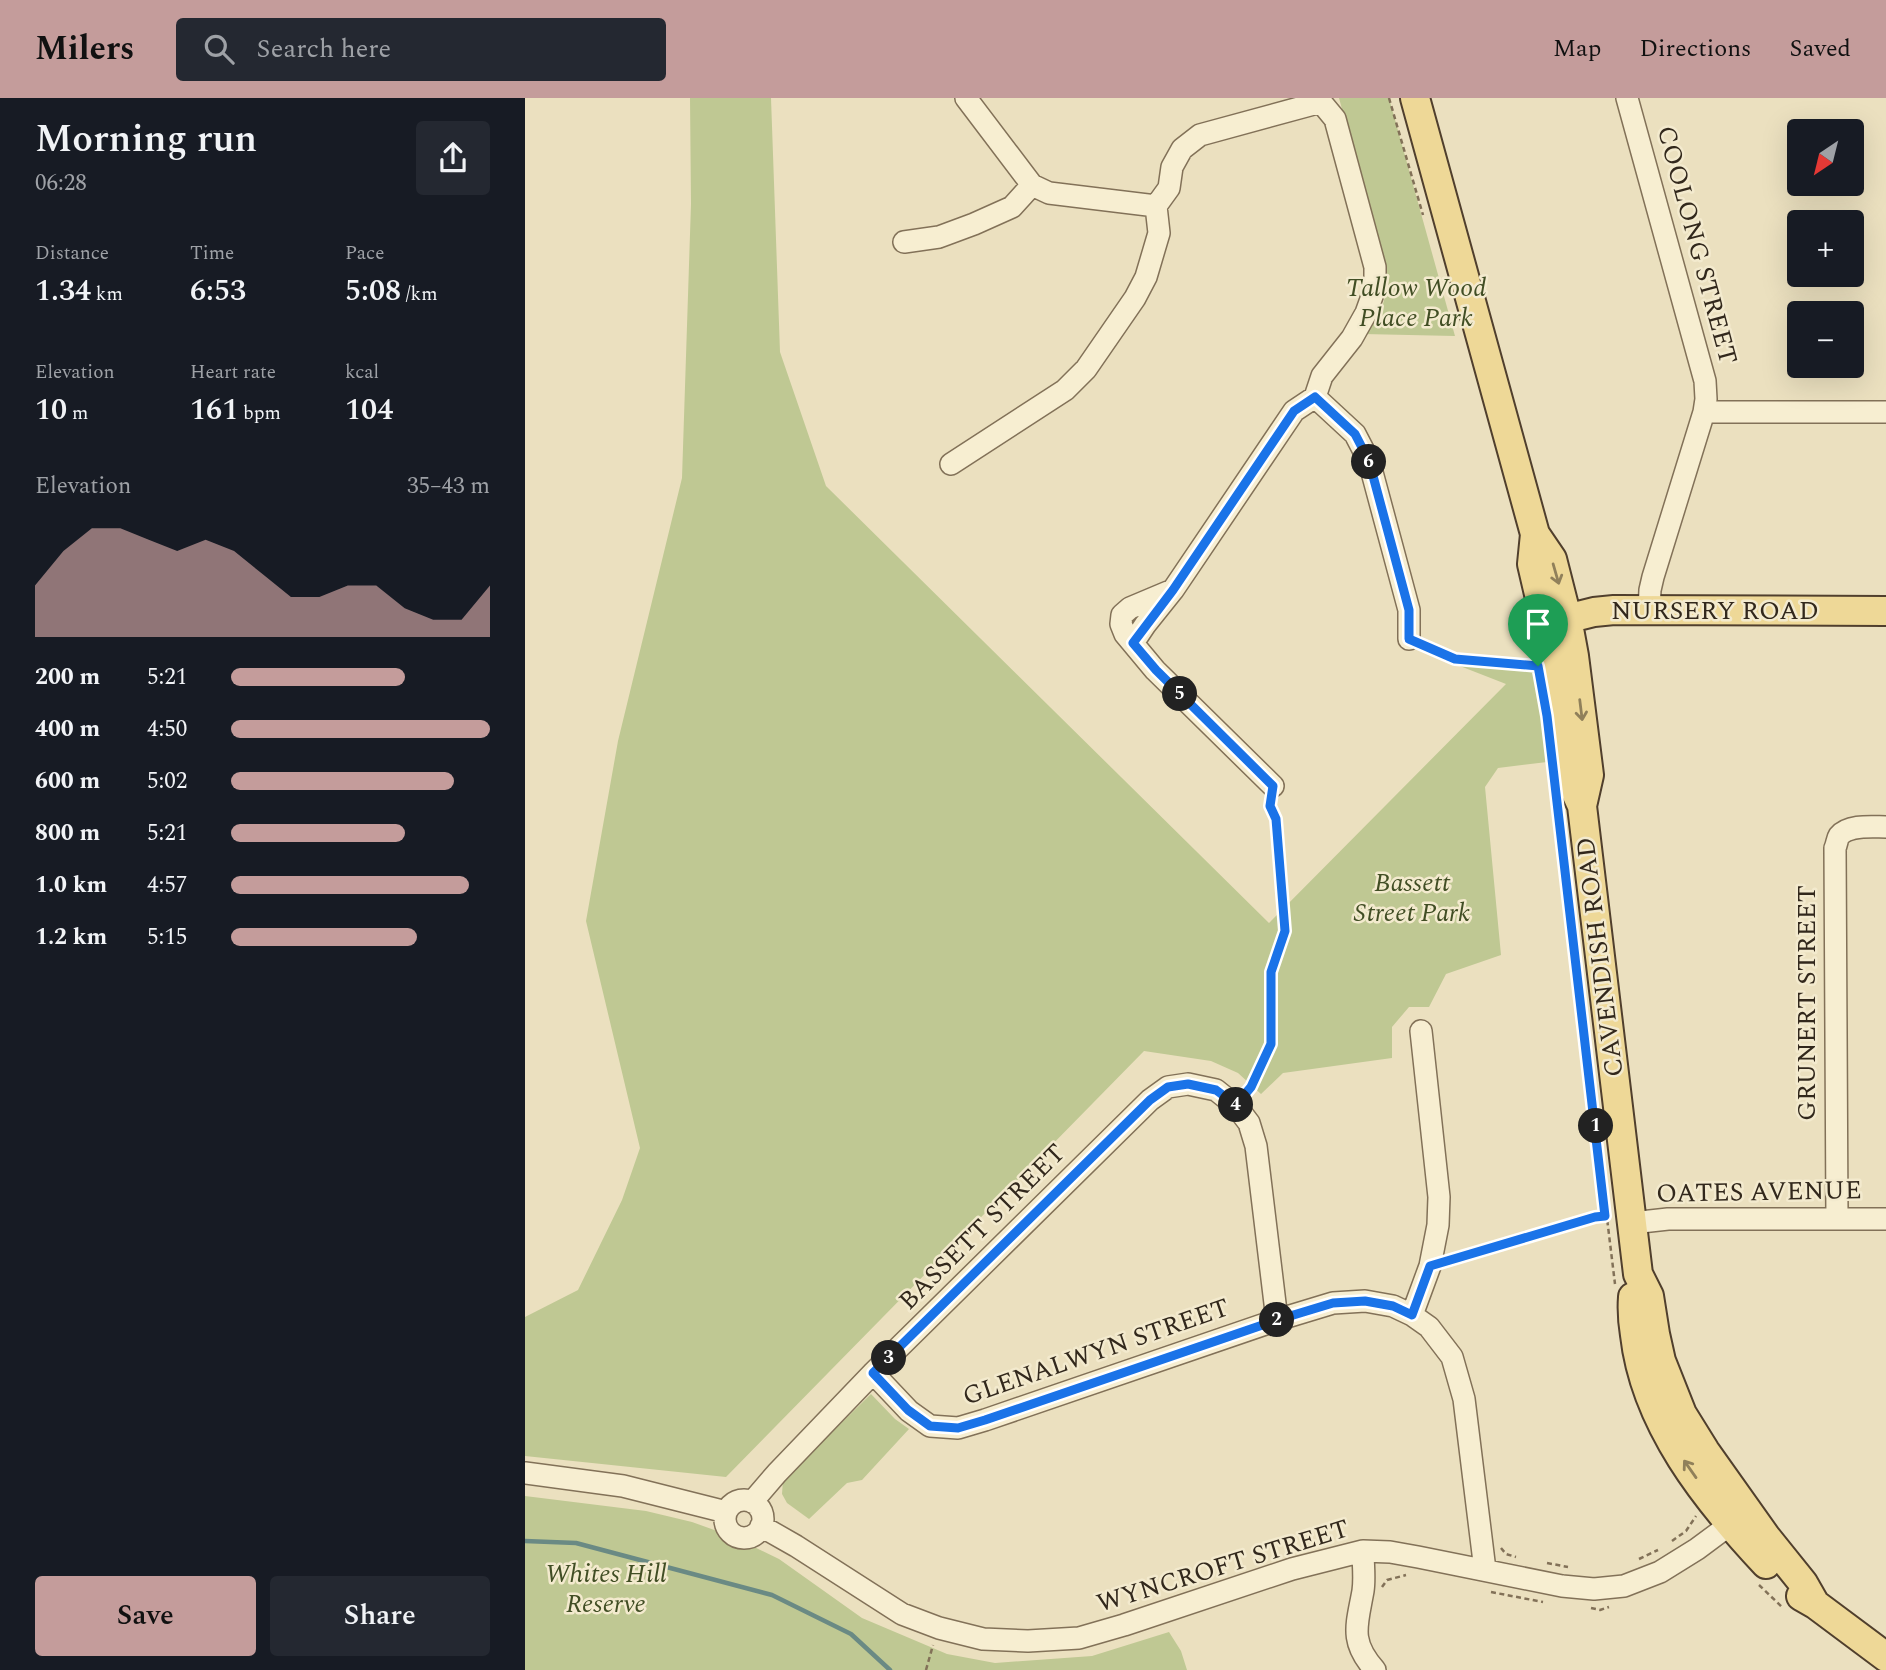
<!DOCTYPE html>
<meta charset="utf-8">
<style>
:root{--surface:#171b24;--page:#242831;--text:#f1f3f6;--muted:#9ea1a6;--accent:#c49c9b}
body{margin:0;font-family:Spectral,serif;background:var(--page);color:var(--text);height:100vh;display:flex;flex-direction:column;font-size:26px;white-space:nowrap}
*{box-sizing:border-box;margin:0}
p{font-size:23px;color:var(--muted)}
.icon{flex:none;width:38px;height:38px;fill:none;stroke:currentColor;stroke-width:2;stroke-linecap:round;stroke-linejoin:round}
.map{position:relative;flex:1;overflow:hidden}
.drawer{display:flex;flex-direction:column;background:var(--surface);width:525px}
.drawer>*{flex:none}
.needle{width:46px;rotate:215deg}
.controls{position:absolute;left:1262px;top:21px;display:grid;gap:14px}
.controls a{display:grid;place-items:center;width:77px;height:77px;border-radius:7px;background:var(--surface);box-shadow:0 7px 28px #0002;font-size:35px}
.pin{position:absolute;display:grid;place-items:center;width:60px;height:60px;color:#fff;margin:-72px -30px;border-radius:50% 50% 50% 0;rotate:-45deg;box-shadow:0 0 7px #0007}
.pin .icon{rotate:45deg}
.km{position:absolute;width:35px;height:35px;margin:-18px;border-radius:50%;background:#222;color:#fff;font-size:19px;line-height:35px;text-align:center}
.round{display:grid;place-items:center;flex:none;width:74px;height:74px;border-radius:7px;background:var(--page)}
.head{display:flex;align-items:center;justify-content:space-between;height:119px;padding:0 35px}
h1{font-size:38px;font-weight:600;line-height:52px}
.metrics{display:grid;grid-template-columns:repeat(3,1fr);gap:10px;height:119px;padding:7px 35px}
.metrics div{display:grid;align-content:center}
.metrics b{font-size:30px;font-weight:600}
.metrics small{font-size:19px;font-weight:400}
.metrics p{font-size:19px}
.chart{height:196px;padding:14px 35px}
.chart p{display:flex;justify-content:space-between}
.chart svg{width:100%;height:126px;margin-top:7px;fill:var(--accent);opacity:.7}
.primary-button{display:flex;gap:14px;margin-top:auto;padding:14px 35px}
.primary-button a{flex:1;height:80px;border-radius:7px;background:var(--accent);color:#111;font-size:28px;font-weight:600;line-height:80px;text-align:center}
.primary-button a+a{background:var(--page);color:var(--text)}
ul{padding:0 35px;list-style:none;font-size:23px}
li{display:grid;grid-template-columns:112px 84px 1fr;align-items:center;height:52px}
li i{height:18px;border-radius:9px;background:var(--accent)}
header{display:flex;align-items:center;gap:42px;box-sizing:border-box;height:98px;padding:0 35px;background:var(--accent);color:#111}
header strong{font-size:33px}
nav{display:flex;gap:38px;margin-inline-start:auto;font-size:24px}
.search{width:490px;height:63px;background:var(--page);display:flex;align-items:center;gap:18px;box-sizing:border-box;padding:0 24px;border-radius:7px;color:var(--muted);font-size:26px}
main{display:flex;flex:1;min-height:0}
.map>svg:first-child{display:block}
</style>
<header>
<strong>Milers</strong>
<div class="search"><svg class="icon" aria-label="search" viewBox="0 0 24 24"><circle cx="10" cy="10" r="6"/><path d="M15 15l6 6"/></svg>Search here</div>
<nav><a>Map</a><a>Directions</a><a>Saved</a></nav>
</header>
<main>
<section class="drawer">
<div class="head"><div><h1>Morning run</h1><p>06:28</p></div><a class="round"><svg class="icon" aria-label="share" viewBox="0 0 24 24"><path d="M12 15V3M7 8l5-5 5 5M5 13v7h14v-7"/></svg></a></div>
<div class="metrics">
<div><p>Distance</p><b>1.34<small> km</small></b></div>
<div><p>Time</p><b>6:53</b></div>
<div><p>Pace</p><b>5:08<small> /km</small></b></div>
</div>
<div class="metrics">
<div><p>Elevation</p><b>10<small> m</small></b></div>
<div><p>Heart rate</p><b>161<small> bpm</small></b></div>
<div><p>kcal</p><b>104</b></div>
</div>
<div class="chart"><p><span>Elevation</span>35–43 m</p>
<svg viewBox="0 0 160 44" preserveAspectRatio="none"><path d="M0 44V26L10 14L20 6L30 6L40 10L50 14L60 10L70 14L80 22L90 30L100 30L110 26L120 26L130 34L140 38L150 38L160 26V44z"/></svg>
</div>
<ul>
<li><b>200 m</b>5:21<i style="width:67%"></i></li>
<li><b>400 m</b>4:50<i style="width:100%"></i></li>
<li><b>600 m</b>5:02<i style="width:86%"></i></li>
<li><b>800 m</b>5:21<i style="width:67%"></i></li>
<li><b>1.0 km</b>4:57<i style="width:92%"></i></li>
<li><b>1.2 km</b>5:15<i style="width:72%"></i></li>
</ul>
<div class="primary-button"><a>Save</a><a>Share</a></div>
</section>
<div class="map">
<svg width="1361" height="1572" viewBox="0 0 1361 1572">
<rect width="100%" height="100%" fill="#ebe0bf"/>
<path fill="#bfc893" d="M165 0H246L255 254 301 388 744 825 981 586 899 554 1008 561 1022 664 973 670 960 689 976 857 921 876 904 909H884L867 929V960L758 975 736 996 713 975 686 963 619 953 201 1379 0 1358V1219L53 1192 97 1102 115 1050 61 823 93 643 157 380 166 106Z
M814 0H864L930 238 838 236 856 214 864 183Z
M346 1296 370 1321 384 1331 337 1382 322 1385 284 1421 262 1405 257 1396 258 1382Z
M0 1398 121 1413 167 1424 206 1438 254 1461 337 1520 422 1556 470 1565 567 1558 644 1534 656 1553 662 1572H0Z"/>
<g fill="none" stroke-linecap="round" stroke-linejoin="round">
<path stroke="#6a8a84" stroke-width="4.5" d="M0 1443 51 1445 247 1497 326 1536 365 1572"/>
<g stroke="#827158" stroke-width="24">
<path id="minor" d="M441 0 507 87 524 95 631 108
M1102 0 1180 283 1181 301 1179 314 1128 479 1125 492 1124 512
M379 144 414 139 449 126 487 109 507 87
M790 299 830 336 844 363 884 512V541
M1179 314H1361
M426 366 540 292 561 271 610 200 621 179 634 135 631 108 644 90 647 69 657 51 675 37 796 4
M643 494 605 510 597 517 596 526 600 536 630 572 748 688
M608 545 620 527 648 492 769 313 790 299 797 278 827 240 841 215 850 190V169L810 21 796 4V0
M1312 1121 1310 750C1312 746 1312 741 1314 738 1324 726 1348 729 1361 729
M1107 1125 1143 1121H1361
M887 1217 905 1168 913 1127 914 1099 896 933
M348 1275 384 1313 405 1328 433 1330 460 1322 752 1222 808 1205 840 1203 868 1208 887 1217 904 1229 927 1259 939 1301 960 1472
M0 1375 98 1388 201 1414
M200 1421a19 19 0 1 1 38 0a19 19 0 1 1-38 0Z
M227 1404 252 1375 348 1275 625 1002 643 989 663 986 691 992 711 1008 724 1025 731 1048 752 1222
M236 1428 271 1448 377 1516 414 1530 458 1541 503 1543 554 1540 599 1527 767 1471 838 1453 865 1454 893 1459 1037 1488 1069 1491 1099 1488 1135 1474 1172 1451 1215 1419
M838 1453C838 1466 840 1480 838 1493 832 1527 824 1543 850 1572"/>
</g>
<g stroke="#503f2d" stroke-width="32">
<path id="major" d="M890 0 1010 436 1027 461 1042 520 1049 558 1064 677 1057 708 1113 1176 1124 1198 1130 1236 1136 1263 1157 1316 1180 1353 1241 1439 1278 1485 1290 1506
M1010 436 1007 466 1021 526 1043 677 1057 708
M1021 526 1069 514 1089 512 1361 513
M1108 1199C1107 1212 1108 1225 1110 1237 1120 1326 1181 1402 1241 1466
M1276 1498 1290 1506 1361 1559"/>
</g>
<path stroke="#827158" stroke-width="2.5" stroke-dasharray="5 3.5" stroke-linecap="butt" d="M864 0 898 117
M900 548 930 561 942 563 1006 567
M1032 709 1090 1186
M722 993 746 946 745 874 760 833 751 721 745 708 746 705
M925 1162 1070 1119 1080 1118
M1147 1443 1161 1433 1171 1418
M976 1450 981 1456 991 1459
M1114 1461 1133 1452
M1022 1465 1043 1469
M1234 1487 1257 1509
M857 1489 862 1482 881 1477
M966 1494 1018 1504
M1066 1510 1075 1512 1084 1509
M401 1572 408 1547"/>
<use href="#minor" stroke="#f7eed1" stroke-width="21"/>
<use href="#major" stroke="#eed897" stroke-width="28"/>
</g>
<defs><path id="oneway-shaft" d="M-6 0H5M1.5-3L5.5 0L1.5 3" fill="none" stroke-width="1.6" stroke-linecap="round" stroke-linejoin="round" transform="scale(1.75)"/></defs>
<g stroke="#90805a">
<use href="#oneway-shaft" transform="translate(1031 476) rotate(74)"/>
<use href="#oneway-shaft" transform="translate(1056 612) rotate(83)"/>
<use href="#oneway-shaft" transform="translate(1165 1371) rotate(-125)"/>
</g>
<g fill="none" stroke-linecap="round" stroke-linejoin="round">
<g stroke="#fff" stroke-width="14">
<path id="route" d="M790 299 830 336 844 363 884 512V541L930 561 1013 568 1022 618 1080 1118 1070 1119 905 1168 887 1217 868 1208 840 1203 808 1205 752 1222 460 1322 433 1330 405 1328 383 1312 348 1275 625 1002 643 989 663 986 691 992 711 1007 726 989 746 946V874L760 833 751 721 745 708 748 688 631 572 608 545 648 492 769 313Z"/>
</g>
<use href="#route" stroke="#1a73e8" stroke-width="9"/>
</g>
<g text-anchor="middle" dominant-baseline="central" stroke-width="5" stroke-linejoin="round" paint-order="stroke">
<g font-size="26" fill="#32281c" stroke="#f3eace">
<text transform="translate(1172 147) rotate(75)">COOLONG STREET</text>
<text x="1190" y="513">NURSERY ROAD</text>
<text transform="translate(1075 859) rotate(-97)">CAVENDISH ROAD</text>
<text transform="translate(1282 905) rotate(-90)">GRUNERT STREET</text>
<text transform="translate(1234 1094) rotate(-1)">OATES AVENUE</text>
<text transform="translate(457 1129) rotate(-45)">BASSETT STREET</text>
<text transform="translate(571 1254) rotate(-19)">GLENALWYN STREET</text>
<text transform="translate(698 1468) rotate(-17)">WYNCROFT STREET</text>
</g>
<g font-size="26" font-style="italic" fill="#414e24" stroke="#f3eace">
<text x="891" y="190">Tallow Wood<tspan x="891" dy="30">Place Park</tspan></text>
<text x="887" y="785">Bassett<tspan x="887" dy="30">Street Park</tspan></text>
<text x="81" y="1476">Whites Hill<tspan x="81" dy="30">Reserve</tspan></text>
</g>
</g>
</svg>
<div class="controls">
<a><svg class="needle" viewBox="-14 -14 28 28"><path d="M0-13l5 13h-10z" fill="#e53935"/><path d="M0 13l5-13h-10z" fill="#9ea1a6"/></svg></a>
<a>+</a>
<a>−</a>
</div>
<div class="pin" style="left:1013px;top:568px;background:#1e9e55"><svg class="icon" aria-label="arrive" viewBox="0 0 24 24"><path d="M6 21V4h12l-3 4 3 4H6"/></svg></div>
<b class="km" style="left:1071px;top:1028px">1</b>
<b class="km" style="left:752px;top:1222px">2</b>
<b class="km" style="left:364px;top:1260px">3</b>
<b class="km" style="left:711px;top:1007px">4</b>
<b class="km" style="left:655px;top:596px">5</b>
<b class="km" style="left:844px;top:364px">6</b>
</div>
</main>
